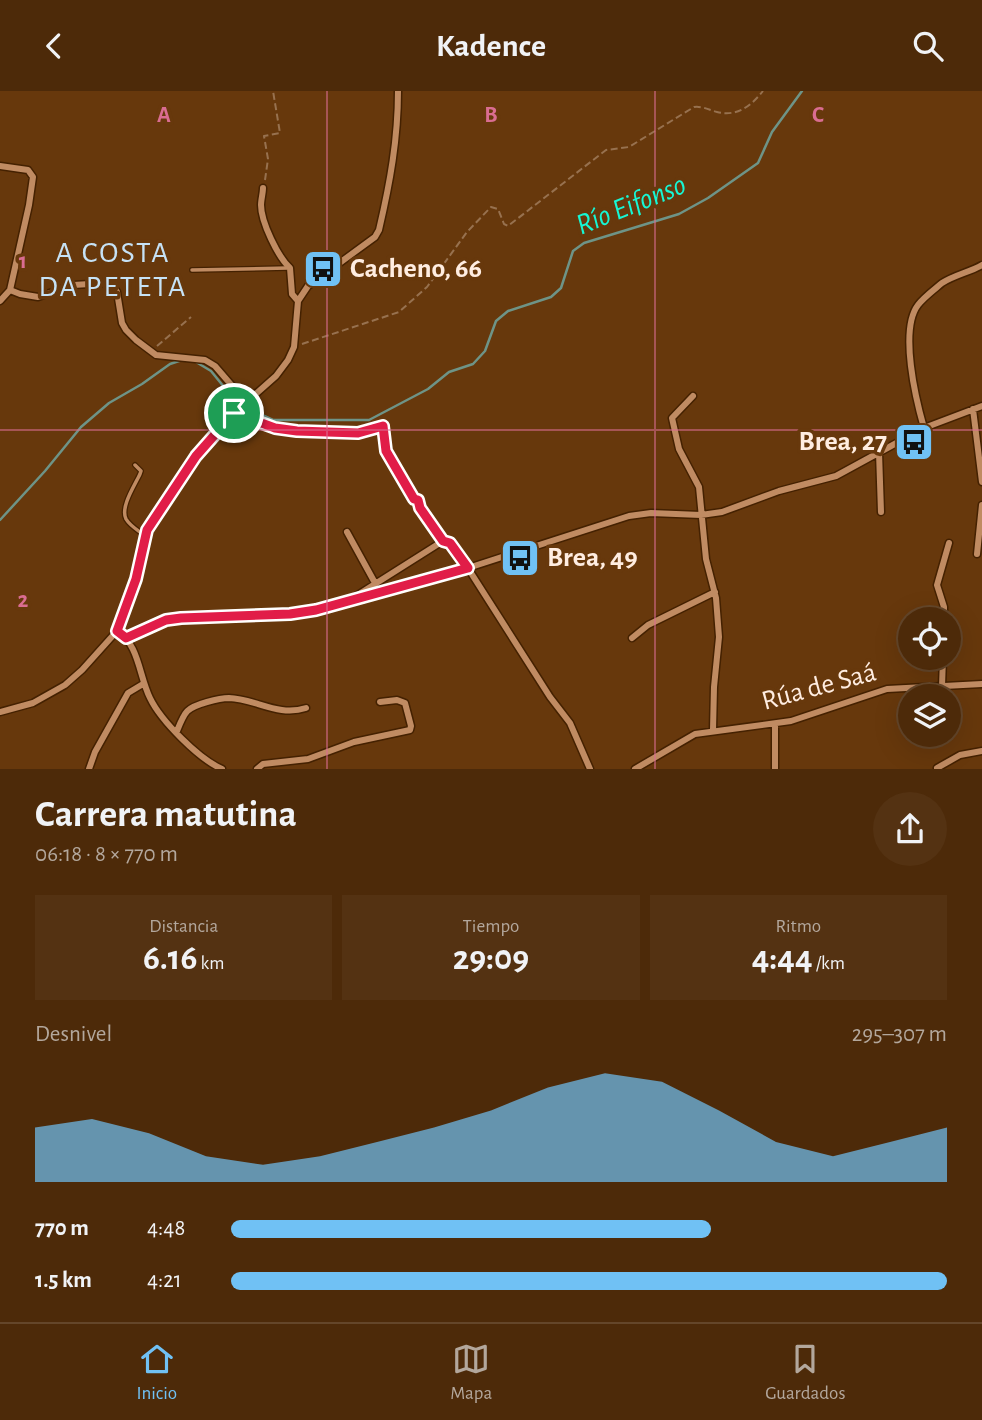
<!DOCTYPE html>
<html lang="es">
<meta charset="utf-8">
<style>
:root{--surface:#4d2a09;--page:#543212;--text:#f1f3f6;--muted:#b3a79c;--line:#64462a;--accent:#70c1f4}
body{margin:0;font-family:"Alegreya Sans",sans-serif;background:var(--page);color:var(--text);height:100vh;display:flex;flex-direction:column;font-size:26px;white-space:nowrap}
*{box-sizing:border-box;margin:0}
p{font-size:23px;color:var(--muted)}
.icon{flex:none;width:38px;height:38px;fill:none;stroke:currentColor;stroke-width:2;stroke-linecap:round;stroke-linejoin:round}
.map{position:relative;height:678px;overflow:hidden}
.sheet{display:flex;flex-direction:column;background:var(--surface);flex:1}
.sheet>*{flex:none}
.controls{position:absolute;left:898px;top:516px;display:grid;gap:14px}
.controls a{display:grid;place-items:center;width:63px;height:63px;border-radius:50%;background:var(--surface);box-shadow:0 7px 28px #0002,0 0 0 2px var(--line);font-size:35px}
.pin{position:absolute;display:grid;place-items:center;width:60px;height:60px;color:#fff;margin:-30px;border:4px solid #fff;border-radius:50%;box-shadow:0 2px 7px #0007}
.round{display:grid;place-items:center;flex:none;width:74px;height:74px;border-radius:37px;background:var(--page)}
.overview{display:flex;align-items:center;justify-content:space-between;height:119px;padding:0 35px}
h1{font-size:38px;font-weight:700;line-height:52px}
.stats{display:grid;grid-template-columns:repeat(3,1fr);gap:10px;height:119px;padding:7px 35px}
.stats div{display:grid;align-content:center;border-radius:0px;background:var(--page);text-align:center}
.stats b{font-size:35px;font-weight:700}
.stats small{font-size:19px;font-weight:400}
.stats p{font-size:19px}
.chart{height:196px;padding:14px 35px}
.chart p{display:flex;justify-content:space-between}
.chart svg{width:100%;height:126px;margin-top:7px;fill:var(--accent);opacity:.7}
ul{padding:0 35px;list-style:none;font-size:23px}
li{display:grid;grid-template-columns:112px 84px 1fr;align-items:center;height:52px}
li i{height:18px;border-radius:9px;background:var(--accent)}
header{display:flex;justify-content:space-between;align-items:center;height:91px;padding:0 35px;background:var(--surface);font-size:32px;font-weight:700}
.menu{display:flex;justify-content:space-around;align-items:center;height:98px;border-top:2px solid var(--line);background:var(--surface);font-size:19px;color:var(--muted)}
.menu a{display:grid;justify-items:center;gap:4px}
.menu .current{color:var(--accent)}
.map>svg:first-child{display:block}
</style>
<header><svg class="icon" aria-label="back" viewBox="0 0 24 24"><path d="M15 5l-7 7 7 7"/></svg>Kadence<svg class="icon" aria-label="search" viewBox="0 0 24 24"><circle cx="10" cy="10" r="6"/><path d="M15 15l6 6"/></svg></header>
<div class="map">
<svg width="982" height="678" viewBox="0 0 982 678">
<rect width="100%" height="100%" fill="#67380c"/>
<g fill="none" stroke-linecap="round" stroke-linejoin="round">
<path stroke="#6e9487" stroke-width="2.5" d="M196 271 211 280 237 312 273 329H369L428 298 449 281 473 273 485 260 496 230 508 220 551 206 561 197 573 160 584 152 679 123 708 107 758 72 772 41 802 0
M0 429 45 380 81 336 109 312 142 293 170 273 182 269"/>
<g stroke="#442101" stroke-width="6">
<path id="service" d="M192 179 288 177
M135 374 141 380 140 383C135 394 120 416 126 428 130 435 139 440 144 444"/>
</g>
<g stroke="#442101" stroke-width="9">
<path id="minor" d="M0 75 28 79 33 86 29 114 10 199 0 210
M263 97C263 102 261 109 261 114 261 131 278 166 290 177L292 203 298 210
M10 199 20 203 38 206 73 194 107 192 113 195 117 201 122 232 126 239 136 249 156 264 205 269 215 275 246 311
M693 305 672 327 679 358 699 396 706 468 716 507 719 546 714 596 713 639
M973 318 982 391
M234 322 275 337 297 340
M924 337C916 309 899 239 918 214 924 206 935 198 942 192 954 184 970 181 982 174
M879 361 881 421
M418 409C420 418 436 444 443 449 449 453 452 454 457 460L550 606 570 632 590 678
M347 441 375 492
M977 463 982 414
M356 505 443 450
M944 528V516L937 494 949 452
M117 540C139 553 139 585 150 607 161 630 199 668 222 678
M126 547 166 529 181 527 290 523 316 519 468 477 629 425 651 422 701 424 722 421 779 400 836 385 924 337 982 315
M632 547 648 534 715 501
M942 595 943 567
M0 621 33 612 65 594 82 579 117 540 136 488 147 439 196 365 234 322 276 285 288 269 294 256 298 210 308 195 375 146 379 139C390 92 398 48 398 0
M177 640C185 620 186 617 207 611 214 609 221 607 229 607 256 608 278 626 306 617
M937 677 960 664 982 660
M89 678 95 661 128 602 143 593
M257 678 263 673 308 668 354 651 410 639 411 635 405 612 397 609 380 611
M635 678 695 643 791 630 887 598 982 593
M775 678V633"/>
</g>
<path stroke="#97714f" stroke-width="2" stroke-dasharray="7 3.5" stroke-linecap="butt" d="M265 89 268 68 264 45 280 42 273 0
M302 253 399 221 427 196 467 141 491 116 498 118 504 133 508 135 606 59 629 56 694 16C703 15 709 19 717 21 737 26 751 15 763 0
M157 255 191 226
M306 340 358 342 383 336 386 360 412 405"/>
<use href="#service" stroke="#c08b62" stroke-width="3.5"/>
<use href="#minor" stroke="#c08b62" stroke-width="6"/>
</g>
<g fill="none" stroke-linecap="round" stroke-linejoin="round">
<g stroke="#fff" stroke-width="14">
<path id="route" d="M234 322 275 337 297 340 358 342 383 335 386 360 414 408 418 409 420 417 443 450 450 452 468 477 316 519 290 523 181 527 166 529 126 547 117 540 136 488 147 439 196 365Z"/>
</g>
<use href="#route" stroke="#e11d48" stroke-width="9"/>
</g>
<path fill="none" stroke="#da6d91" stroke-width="2" stroke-opacity="0.55" d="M327 0V678M655 0V678M0 339H982"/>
<defs>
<g id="bus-square" transform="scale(2.0125)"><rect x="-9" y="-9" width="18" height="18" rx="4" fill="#70c1f4" stroke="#67380c"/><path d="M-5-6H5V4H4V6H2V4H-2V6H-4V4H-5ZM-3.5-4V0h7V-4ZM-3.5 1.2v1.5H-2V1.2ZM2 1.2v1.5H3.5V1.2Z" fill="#111"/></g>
</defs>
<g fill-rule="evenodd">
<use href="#bus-square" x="323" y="178"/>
<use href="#bus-square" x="914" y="351"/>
<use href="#bus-square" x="520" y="467"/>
</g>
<g text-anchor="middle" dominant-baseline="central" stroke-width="7" stroke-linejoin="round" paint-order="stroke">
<g font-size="28" font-weight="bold" fill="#ffede1" stroke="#67380c" text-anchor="start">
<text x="350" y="178">Cacheno, 66</text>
<text x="887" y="351" text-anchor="end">Brea, 27</text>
<text x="547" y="467">Brea, 49</text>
</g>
<g font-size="28" fill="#ffede1" stroke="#67380c">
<text transform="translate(819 596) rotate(-15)">Rúa de Saá</text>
</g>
<g font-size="30" font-style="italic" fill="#16f7d5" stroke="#67380c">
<text transform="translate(631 114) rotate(-22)">Río Eifonso</text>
</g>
<g font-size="30" letter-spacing="2" fill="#c6e2f6" stroke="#67380c">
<text x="113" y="162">A COSTA<tspan x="113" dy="34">DA PETETA</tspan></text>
</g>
</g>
<g font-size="23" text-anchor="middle" font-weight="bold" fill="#da6d91" stroke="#67380c" stroke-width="7" stroke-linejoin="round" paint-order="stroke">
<text x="164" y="31">A</text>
<text x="491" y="31">B</text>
<text x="818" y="31">C</text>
<text x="23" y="177">1</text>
<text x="23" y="516">2</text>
</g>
</svg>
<div class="controls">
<a><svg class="icon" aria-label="locate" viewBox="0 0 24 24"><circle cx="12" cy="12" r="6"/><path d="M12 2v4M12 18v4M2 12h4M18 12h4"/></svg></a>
<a><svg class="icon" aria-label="layers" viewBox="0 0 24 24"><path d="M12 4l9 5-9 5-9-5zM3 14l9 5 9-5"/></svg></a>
</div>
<div class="pin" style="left:234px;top:322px;background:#1e9e55"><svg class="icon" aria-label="arrive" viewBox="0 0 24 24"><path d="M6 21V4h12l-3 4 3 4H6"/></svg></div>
</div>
<section class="sheet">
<div class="overview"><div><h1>Carrera matutina</h1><p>06:18 · 8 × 770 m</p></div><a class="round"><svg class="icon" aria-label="share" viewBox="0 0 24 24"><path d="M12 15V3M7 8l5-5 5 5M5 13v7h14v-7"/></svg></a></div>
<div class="stats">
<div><p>Distancia</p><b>6.16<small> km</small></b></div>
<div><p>Tiempo</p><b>29:09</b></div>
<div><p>Ritmo</p><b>4:44<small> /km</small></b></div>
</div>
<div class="chart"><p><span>Desnivel</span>295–307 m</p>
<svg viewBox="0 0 160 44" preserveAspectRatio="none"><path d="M0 44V25L10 22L20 27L30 35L40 38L50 35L60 30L70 25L80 19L90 11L100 6L110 9L120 19L130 30L140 35L150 30L160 25V44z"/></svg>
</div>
<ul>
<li><b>770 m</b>4:48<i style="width:67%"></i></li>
<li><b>1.5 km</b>4:21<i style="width:100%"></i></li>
</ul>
</section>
<nav class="menu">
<a class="current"><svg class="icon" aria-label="home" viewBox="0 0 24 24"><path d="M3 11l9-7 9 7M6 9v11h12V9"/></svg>Inicio</a>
<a><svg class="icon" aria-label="map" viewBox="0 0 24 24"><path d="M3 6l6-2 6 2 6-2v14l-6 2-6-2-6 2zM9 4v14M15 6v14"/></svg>Mapa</a>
<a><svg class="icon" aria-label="saved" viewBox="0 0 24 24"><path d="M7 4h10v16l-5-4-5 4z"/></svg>Guardados</a>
</nav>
